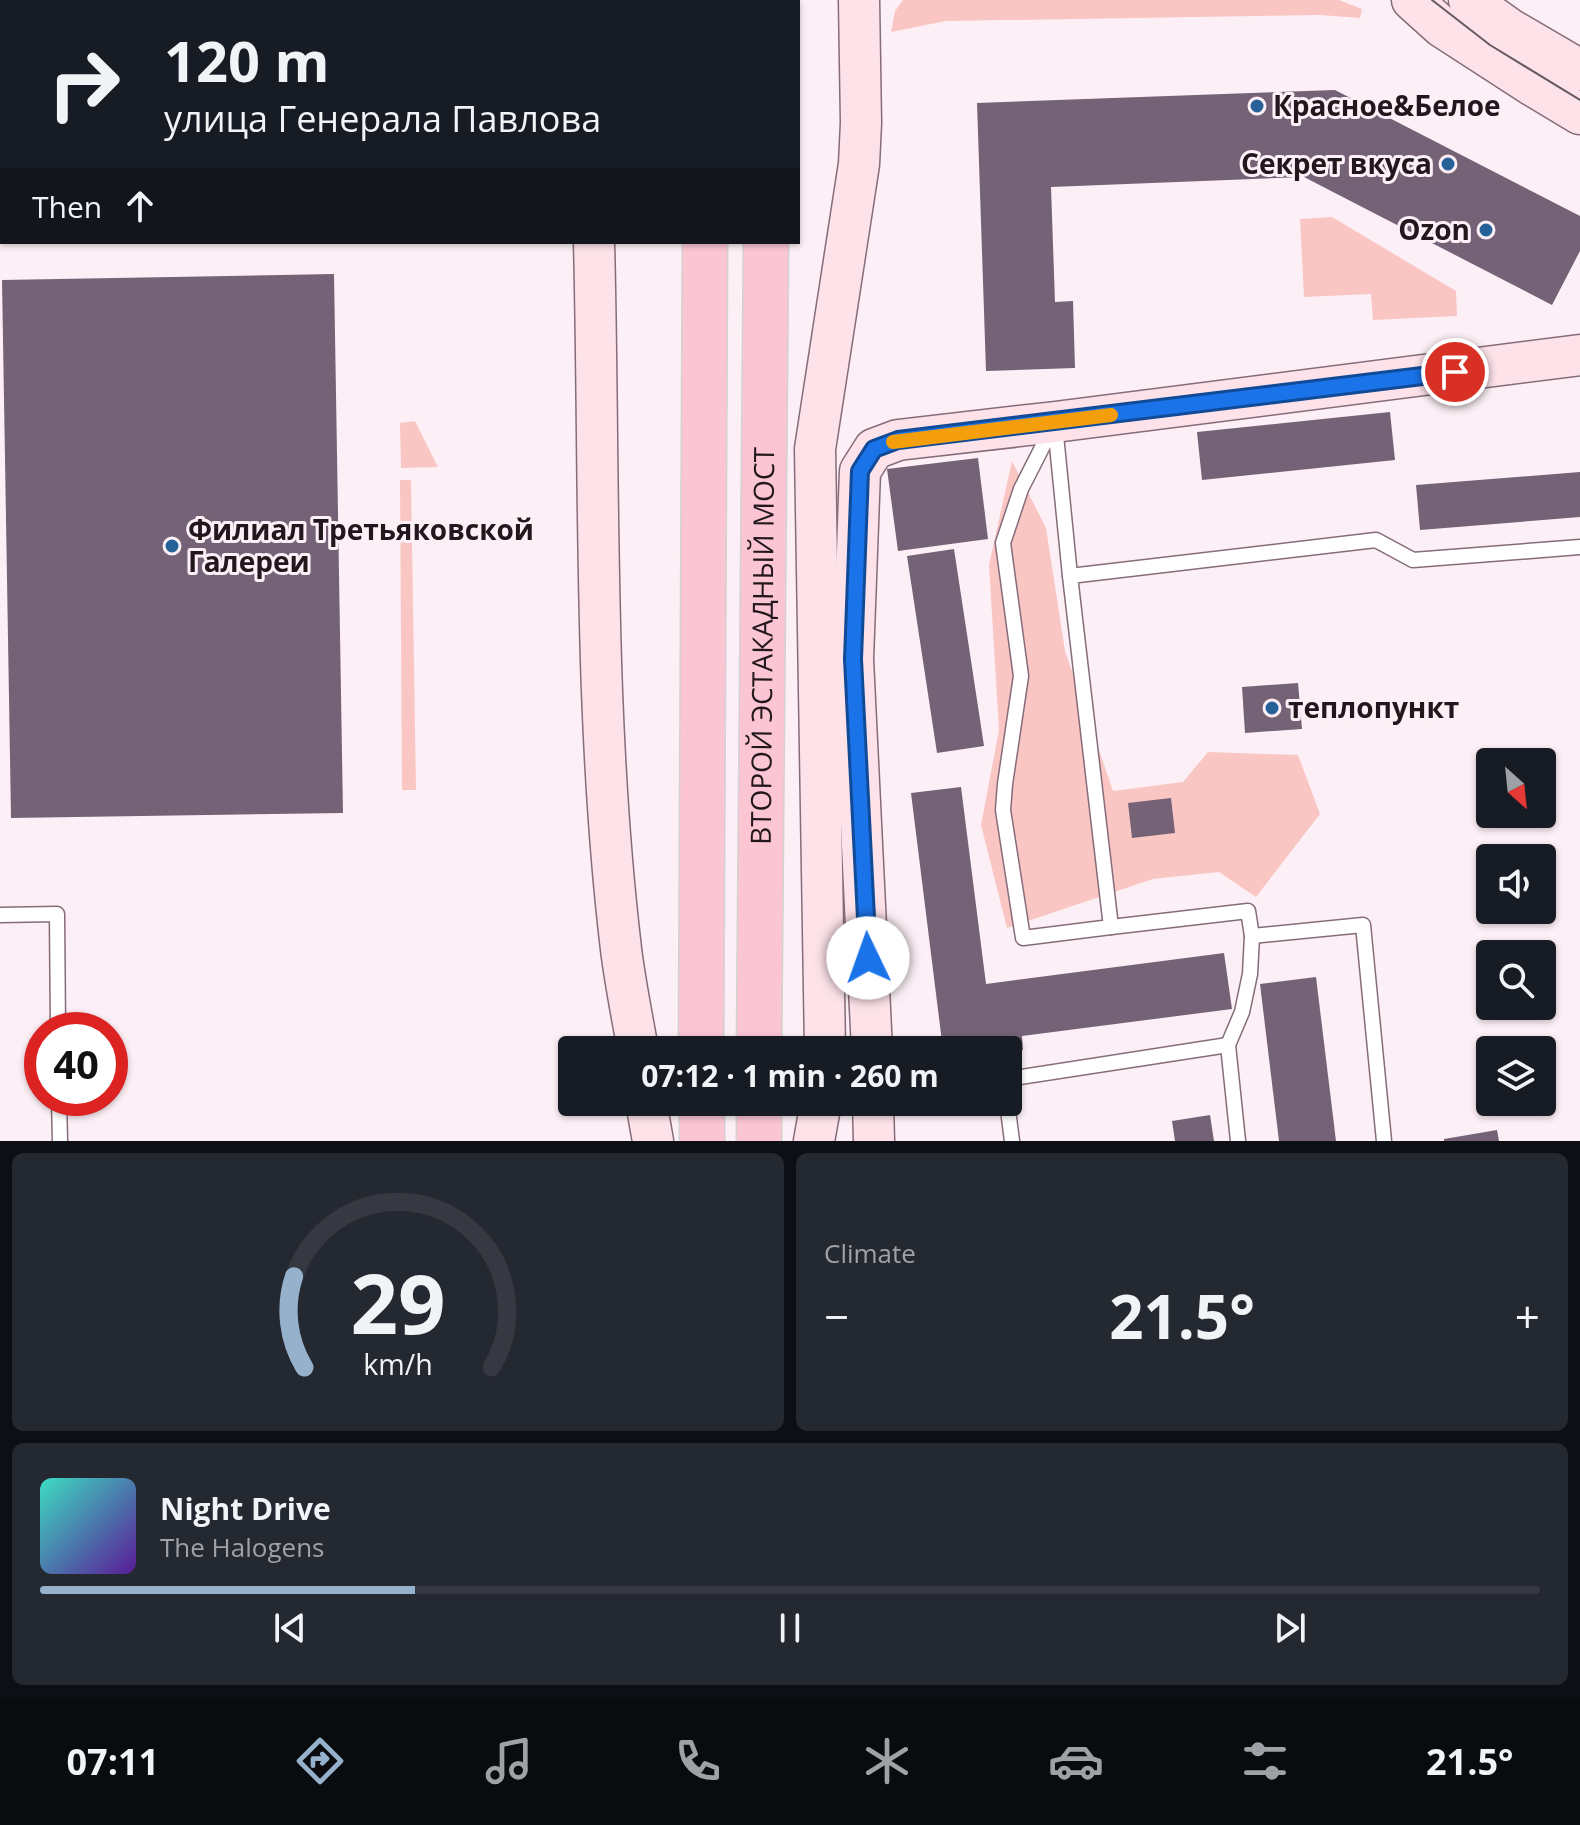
<!DOCTYPE html>
<html lang="en">
<head>
<meta charset="utf-8">
<style>
  :root { --surface:#171b24; --page:#242831; --text:#f1f3f6; --muted:#9ea1a6; --line:#363941; --accent:#96b1cc }
  body { margin:0; font-family:"Open Sans",sans-serif; background:var(--page); color:var(--text); height:100vh; display:flex; flex-direction:column; font-size:30px; white-space:nowrap }
  * { box-sizing:border-box; margin:0 }
  p { font-size:26px; color:var(--muted) }
  .icon { flex:none; width:44px; height:44px; fill:none; stroke:currentColor; stroke-width:2; stroke-linecap:round; stroke-linejoin:round }
  .map { position:relative; height:1141px; overflow:hidden }
  .drawer { display:flex; flex-direction:column; gap:12px; padding:12px; background:#0d0f14; flex:1 }
  .drawer>* { flex:none }
  .top-card { position:absolute; left:0px; top:0px; width:800px; height:244px; box-shadow:0 2px 6px #0004; background:#171b24; color:var(--text); overflow:hidden }
  .needle { width:52px; rotate:153deg }
  .controls { position:absolute; left:1476px; top:748px; display:grid; gap:16px }
  .controls a { display:grid; place-items:center; width:80px; height:80px; border-radius:8px; background:var(--surface); box-shadow:0 2px 6px #0004; font-size:40px }
  .speed { position:absolute; left:24px; top:1012px; display:flex; gap:16px; font-size:40px; font-weight:700; text-align:center }
  .speed>* { display:grid; place-content:center; width:104px; height:104px; border-radius:50%; background:var(--surface); box-shadow:0 2px 6px #0004; line-height:1 }
  .speed .limit { border:12px solid #d22; background:#fff; color:#111 }
  .pin { position:absolute; display:grid; place-items:center; width:68px; height:68px; color:#fff; margin:-34px; border:4px solid #fff; border-radius:50%; box-shadow:0 2px 8px #0007 }
  .me { position:absolute; width:88px; margin:-44px; rotate:357deg; stroke-linejoin:round; filter:drop-shadow(0 0 6px #0008) }
  .turn { display:flex; align-items:center; gap:28px; height:168px; padding:0 32px; font-size:36px }
  .turn .icon { width:104px; height:104px; stroke-width:2.5 }
  .turn b { display:block; font-size:56px; line-height:68px }
  .then { display:flex; align-items:center; height:76px; padding:0 32px; background:#0003; gap:16px; font-size:30px }
  .big { font-size:60px; font-weight:700; line-height:1.1 }
  .drawer .widget { flex:1; display:flex; flex-direction:column; justify-content:center; gap:12px; min-width:0; padding:0 28px; border-radius:12px; background:var(--page) }
  .drawer .dial { align-items:center; gap:0 }
  .dial svg { height:208px; overflow:visible; fill:none; stroke:var(--line); stroke-width:7; stroke-linecap:round; text-anchor:middle }
  .dial text { fill:var(--text); stroke:none }
  .song { display:flex; align-items:center; gap:24px }
  .cover { width:96px; height:96px; border-radius:12px; background:linear-gradient(135deg,hsl(170 70% 55%),hsl(270 70% 35%)) }
  .played { height:8px; border-radius:4px; background:linear-gradient(90deg,var(--accent) 25%,var(--line) 25%) }
  .keys { display:flex; justify-content:space-around; direction:ltr }
  .heat { display:flex; justify-content:space-between; align-items:center; font-size:44px; direction:ltr }
  .drawer .tiles { flex:1; display:grid; gap:12px; grid-template-columns:1fr 1fr }
  .widget:last-child { grid-column:span 2 }
  .trip { position:absolute; left:558px; top:1036px; width:464px; height:80px; border-radius:8px; background:var(--surface); box-shadow:0 2px 6px #0004; font-weight:700; line-height:80px; text-align:center }
  .dock { display:flex; height:128px; justify-content:space-around; align-items:center; background:#090b0e; color:var(--muted) }
  .dock .icon { width:56px; height:56px }
  .dock .on { color:var(--accent) }
  .dock b { font-size:36px; color:var(--text) }
  .map>svg:first-child { display:block }
  .green { fill:#f9c6c3 }
  .building { fill:#756276 }
  .lines { fill:none; stroke-linecap:round; stroke-linejoin:round }
  .lane-casing { stroke:#866c7a; stroke-width:17 }
  .secondary-casing { stroke:#866c7a; stroke-width:43 }
  .primary-casing { stroke:#d3d1d2; stroke-width:47 }
  .lane { stroke:#fff; stroke-width:14 }
  .secondary { stroke:#fde2e9; stroke-width:40 }
  .primary { stroke:#fbc5d4; stroke-width:44 }
  .tram { stroke:#665a60; stroke-width:2 }
  .route-casing { stroke:#114b97; stroke-width:20 }
  .route { stroke:#1a73e8; stroke-width:14 }
  .slow { stroke:#f59e0b; stroke-width:14 }
  .poi-dot { fill:#266198; stroke:#fcf0f6; stroke-width:3 }
  .labels { text-anchor:middle; stroke-width:6; stroke-linejoin:round; paint-order:stroke }
  .poi-label { font-size:28px; font-weight:bold; fill:#22171d; stroke:#fcf0f6; text-anchor:start }
  .street-label { font-size:28px; fill:#22171d; stroke:#fcf0f6 }
</style>
</head>
<body>
<div class="map">
<svg width="1580" height="1141" viewBox="0 0 1580 1141">
  <rect width="100%" height="100%" fill="#fcf0f6"/>
  <g class="green">
    <path d="M903,0h436l23,9 -2,9 -40,-3 -374,6 -55,11 4,-21z"/>
    <path d="M1332,217l124,74 1,25 -84,4 -2,-26 -67,3 -4,-78z"/>
    <path d="M415,421l23,46 -37,1 -1,-45z"/>
    <path d="M1012,461l34,67 19,123 48,140 70,-9 25,-30 90,3 22,59 -64,83 -37,-25 -66,7 -146,49 -26,-103 18,-95 -10,-165z"/>
    <path d="M400,480h11l5,310h-14z"/>
  </g>
  <g class="building">
    <path d="M1335,90l245,126v35l-28,54 -248,-128 -253,10 4,115 18,-1 2,67 -89,3 -9,-268z"/>
    <path d="M334,274l9,539 -332,5 -9,-538z"/>
    <path d="M1390,412l5,48 -193,20 -5,-48z"/>
    <path d="M978,458l10,81 -90,12 -11,-82z"/>
    <path d="M1580,472v45l-160,13 -4,-45z"/>
    <path d="M954,549l30,197 -47,7 -30,-197z"/>
    <path d="M1298,683l4,46 -57,4 -3,-46z"/>
    <path d="M961,787l25,197 238,-31 8,56 -210,27 1,14 -15,2v-2h-65l-32,-257z"/>
    <path d="M1171,798l4,35 -43,5 -4,-35z"/>
    <path d="M1316,977l20,164h-57l-19,-157z"/>
    <path d="M1210,1115l4,26h-39l-3,-20z"/>
    <path d="M1497,1130l2,11h-55v-2z"/>
  </g>
  <g class="lines">
    <g class="lane-casing">
      <g id="lane">
        <path d="M0,175l2,-2"/>
        <path d="M1055,425l15,151"/>
        <path d="M1053,426l-32,63 -18,54 18,133 -16,108 -2,26 20,128 88,-11"/>
        <path d="M0,915l57,-1 1,116"/>
        <path d="M1252,936l111,-11 21,216"/>
        <path d="M1008,1079l220,-34"/>
        <path d="M59,1098l1,43"/>
        <path d="M1007,1102l5,39"/>
        <path d="M1238,1141l-10,-96 14,-33 8,-38 2,-38 -4,-25 -137,16 -41,-351 306,-36 37,20 167,-13"/>
      </g>
    </g>
    <g class="secondary-casing">
      <g id="secondary">
        <path d="M0,0l75,2 19,-2"/>
        <path d="M553,0l3,2"/>
        <path d="M1412,0l30,27 88,57 50,30"/>
        <path d="M1469,0l41,29 70,41"/>
        <path d="M599,2l1,-2"/>
        <path d="M594,242c6,235 -1,472 27,707 4,33 11,67 17,101"/>
        <path d="M825,1050l-10,-601 44,-285 2,-41 -2,-123"/>
        <path d="M872,1050l-19,-391 7,-188 14,-22 24,-9 157,-18 525,-67"/>
        <path d="M646,1102l7,39"/>
        <path d="M873,1102l1,39"/>
        <path d="M814,1141l7,-39"/>
      </g>
    </g>
    <g class="primary-casing">
      <g id="primary">
        <path d="M765,0l1,2"/>
        <path d="M707,2v-2"/>
        <path d="M701,1050l4,-808"/>
        <path id="s1" d="M759,1050l7,-808"/>
        <path d="M702,1102v39"/>
        <path d="M759,1102v39"/>
      </g>
    </g>
    <use href="#lane" class="lane"/>
    <use href="#secondary" class="secondary"/>
    <use href="#primary" class="primary"/>
    <path class="tram" d="M1432,0l58,45 90,55"/>
  </g>
  <g class="lines">
    <g class="route-casing">
      <path id="route" d="M868,958l-15,-299 7,-188 14,-22 24,-9 557,-68"/>
    </g>
    <use href="#route" class="route"/>
    <path class="slow" d="M893,442l218,-27"/>
  </g>
  <g class="poi-dot">
    <circle cx="1257" cy="106" r="8"/>
    <circle cx="1448" cy="164" r="8"/>
    <circle cx="1486" cy="230" r="8"/>
    <circle cx="172" cy="546" r="8"/>
    <circle cx="1272" cy="708" r="8"/>
  </g>
  <g class="labels">
    <g class="poi-label">
      <text x="1273" y="116">Красное&amp;Белое</text>
      <text x="1432" y="174" text-anchor="end">Секрет вкуса</text>
      <text x="1470" y="240" text-anchor="end">Ozon</text>
      <text x="188" y="540">Филиал Третьяковской<tspan x="188" dy="32">Галереи</tspan></text>
      <text x="1288" y="718">теплопункт</text>
    </g>
    <g class="street-label">
      <text dy="10" stroke="none"><textPath href="#s1" startOffset="404">ВТОРОЙ ЭСТАКАДНЫЙ МОСТ</textPath></text>
    </g>
  </g>
</svg>
<div class="controls">
<a><svg class="needle" viewBox="-14 -14 28 28"><path d="M0-13l5 13h-10z" fill="#e53935"/><path d="M0 13l5-13h-10z" fill="#9ea1a6"/></svg></a>
<a><svg class="icon" aria-label="sound" viewBox="0 0 24 24"><path d="M4 9h4l5-4v14l-5-4H4zM17 9q2 3 0 6"/></svg></a>
<a><svg class="icon" aria-label="search" viewBox="0 0 24 24"><circle cx="10" cy="10" r="6"/><path d="M15 15l6 6"/></svg></a>
<a><svg class="icon" aria-label="layers" viewBox="0 0 24 24"><path d="M12 4l9 5-9 5-9-5zM3 14l9 5 9-5"/></svg></a>
</div>
<div class="speed"><div class="limit">40</div></div>
<div class="pin" style="left:1455px;top:372px;background:#d93025"><svg class="icon" aria-label="arrive" viewBox="0 0 24 24"><path d="M6 21V4h12l-3 4 3 4H6"/></svg></div>
<svg class="me" style="left:868px;top:958px" viewBox="-20 -20 40 40"><circle r="19" fill="#fff"/><path d="M0-13L10 11 0 6-10 11z" fill="#1a73e8"/></svg>
<div class="trip">07:12 · 1 min · 260 m</div>
<div class="top-card">
<div class="turn"><svg class="icon" aria-label="right" viewBox="0 0 24 24"><path d="M7 20v-9h11M14 6l5 5-5 5"/></svg><div><b>120 m</b>улица Генерала Павлова</div></div>
<div class="then">Then<svg class="icon" aria-label="ahead" viewBox="0 0 24 24"><path d="M12 20V5M6 11l6-6 6 6"/></svg></div>
</div>
</div>
<section class="drawer">
<div class="tiles">
<div class="widget dial"><svg viewBox="0 0 100 80">
<path d="M14 69A42 42 0 1 1 86 69"/>
<path d="M14 69A42 42 0 0 1 10 34" stroke="#96b1cc"/>
<text x="50" y="56" font-size="32" font-weight="700">29</text>
<text x="50" y="72" font-size="11">km/h</text>
</svg></div>
<div class="widget"><p>Climate</p>
<div class="heat"><a>−</a><b class="big">21.5°</b><a>+</a></div>
</div>
<div class="widget">
<div class="song"><i class="cover"></i><div><b>Night Drive</b><p>The Halogens</p></div></div>
<div class="played"></div>
<div class="keys"><svg class="icon" aria-label="previous" viewBox="0 0 24 24"><path d="M18 5L8 12l10 7zM5 5v14"/></svg><svg class="icon" aria-label="pause" viewBox="0 0 24 24"><path d="M8 5v14M16 5v14"/></svg><svg class="icon" aria-label="next" viewBox="0 0 24 24"><path d="M6 5l10 7-10 7zM19 5v14"/></svg></div>
</div>
</div>
</section>
<nav class="dock">
<b>07:11</b>
<svg class="icon on" aria-label="directions" viewBox="0 0 24 24"><path d="M12 3l9 9-9 9-9-9zM9 14v-3h6M13 9l2 2-2 2"/></svg>
<svg class="icon" aria-label="music" viewBox="0 0 24 24"><path d="M9 18V5l10-2v13"/><circle cx="6" cy="18" r="3"/><circle cx="16" cy="16" r="3"/></svg>
<svg class="icon" aria-label="phone" viewBox="0 0 24 24"><path d="M5 4h4l2 5-3 2q2 4 5 5l2-3 5 2v4C11 20 4 13 5 4z"/></svg>
<svg class="icon" aria-label="climate" viewBox="0 0 24 24"><path d="M12 3v18M4 7l16 10M4 17L20 7"/></svg>
<svg class="icon" aria-label="car" viewBox="0 0 24 24"><path d="M5 17H2v-5l4-1 3-4h7l3 4 3 1v5h-3M9 17h6M6 11h13"/><circle cx="7" cy="17" r="2"/><circle cx="17" cy="17" r="2"/></svg>
<svg class="icon" aria-label="filters" viewBox="0 0 24 24"><path d="M4 7h16M4 17h16"/><circle cx="9" cy="7" r="2"/><circle cx="15" cy="17" r="2"/></svg>
<b>21.5°</b>
</nav>
</body>
</html>
